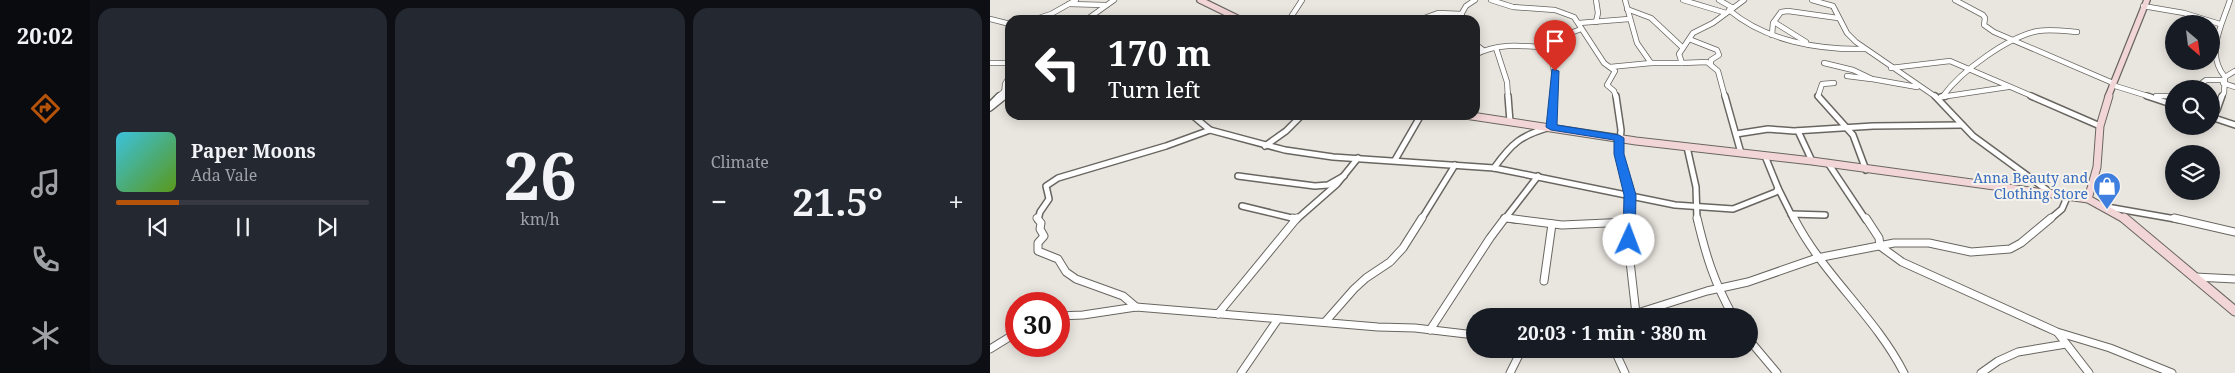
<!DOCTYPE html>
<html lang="en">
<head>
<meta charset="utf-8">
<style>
  :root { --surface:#171b24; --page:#242831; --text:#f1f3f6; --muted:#9ea1a6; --line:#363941; --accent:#b45309 }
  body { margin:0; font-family:"Noto Serif",serif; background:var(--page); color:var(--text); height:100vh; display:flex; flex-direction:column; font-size:19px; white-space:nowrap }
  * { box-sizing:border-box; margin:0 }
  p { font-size:16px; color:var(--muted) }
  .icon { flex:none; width:28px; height:28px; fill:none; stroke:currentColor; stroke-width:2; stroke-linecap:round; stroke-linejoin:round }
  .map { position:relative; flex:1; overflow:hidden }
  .panel { display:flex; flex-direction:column; gap:8px; padding:8px; background:#0d0f14; width:900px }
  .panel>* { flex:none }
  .hud { position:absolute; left:15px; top:15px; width:475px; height:105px; border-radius:15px; box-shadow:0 2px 12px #0003; background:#202124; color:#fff; overflow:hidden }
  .needle { width:32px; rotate:152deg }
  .buttons { position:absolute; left:1175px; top:15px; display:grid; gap:10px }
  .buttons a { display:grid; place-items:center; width:55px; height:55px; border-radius:50%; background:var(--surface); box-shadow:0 2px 12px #0003; font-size:25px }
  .speed { position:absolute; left:15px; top:292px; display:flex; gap:10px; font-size:25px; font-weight:700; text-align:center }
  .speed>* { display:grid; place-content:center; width:65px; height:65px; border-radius:50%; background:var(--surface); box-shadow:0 2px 12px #0003; line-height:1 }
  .speed .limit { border:8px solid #d22; background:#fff; color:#111 }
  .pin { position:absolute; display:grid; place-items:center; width:42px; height:42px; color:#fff; margin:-51px -21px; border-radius:50% 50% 50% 0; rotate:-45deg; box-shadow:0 0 5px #0007 }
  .pin .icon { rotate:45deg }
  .me { position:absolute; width:55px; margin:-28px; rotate:2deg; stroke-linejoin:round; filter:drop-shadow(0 0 4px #0008) }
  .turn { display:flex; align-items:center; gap:18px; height:105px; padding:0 20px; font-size:22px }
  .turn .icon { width:65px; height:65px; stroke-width:2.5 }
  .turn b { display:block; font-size:35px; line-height:42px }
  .big { font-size:38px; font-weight:700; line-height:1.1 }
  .panel .widget { flex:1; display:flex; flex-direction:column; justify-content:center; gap:8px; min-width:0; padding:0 18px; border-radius:15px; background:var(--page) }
  .panel .dial { align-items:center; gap:0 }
  .dial b { font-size:65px; line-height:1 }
  .song { display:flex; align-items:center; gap:15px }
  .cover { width:60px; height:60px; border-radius:8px; background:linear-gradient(135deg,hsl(190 70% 55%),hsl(90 70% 35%)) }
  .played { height:5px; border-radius:2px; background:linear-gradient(90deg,var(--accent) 25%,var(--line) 25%) }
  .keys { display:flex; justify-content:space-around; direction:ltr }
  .heat { display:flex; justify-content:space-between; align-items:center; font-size:28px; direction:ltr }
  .panel .tiles { flex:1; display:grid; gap:8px; grid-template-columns:repeat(3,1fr) }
  .trip { position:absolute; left:476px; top:308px; width:292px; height:50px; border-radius:25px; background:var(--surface); box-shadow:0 2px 12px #0003; font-weight:700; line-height:50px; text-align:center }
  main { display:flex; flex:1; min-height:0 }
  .menu { display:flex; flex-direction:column; width:90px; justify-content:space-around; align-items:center; background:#090b0e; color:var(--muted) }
  .menu .icon { width:35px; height:35px }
  .menu .selected { color:var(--accent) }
  .menu b { font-size:22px; color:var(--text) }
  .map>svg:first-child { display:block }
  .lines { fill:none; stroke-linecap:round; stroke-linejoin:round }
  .street-far2-casing { stroke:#696661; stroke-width:6 }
  .street-far1-casing { stroke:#696661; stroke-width:8 }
  .street-casing { stroke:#696661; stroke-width:9 }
  .secondary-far2-casing { stroke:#696661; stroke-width:8 }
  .secondary-far1-casing { stroke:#696661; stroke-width:9 }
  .secondary-casing { stroke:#696661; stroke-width:11 }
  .street-far2 { stroke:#fff; stroke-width:4.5 }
  .street-far1 { stroke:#fff; stroke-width:5 }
  .street { stroke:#fff; stroke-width:7 }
  .secondary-far2 { stroke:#f2d5d6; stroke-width:5.5 }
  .secondary-far1 { stroke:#f2d5d6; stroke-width:7 }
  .secondary { stroke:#f2d5d6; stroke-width:9 }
  .route { fill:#1a73e8; stroke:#114b97 }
  .labels { text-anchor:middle; stroke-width:4; stroke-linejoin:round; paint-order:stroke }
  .shop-label { font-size:14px; fill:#366cbe; stroke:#f6f2ec; text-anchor:end }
</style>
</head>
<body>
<main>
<nav class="menu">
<b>20:02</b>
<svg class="icon selected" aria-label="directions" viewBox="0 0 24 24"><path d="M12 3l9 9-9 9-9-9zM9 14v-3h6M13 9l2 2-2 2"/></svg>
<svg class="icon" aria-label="music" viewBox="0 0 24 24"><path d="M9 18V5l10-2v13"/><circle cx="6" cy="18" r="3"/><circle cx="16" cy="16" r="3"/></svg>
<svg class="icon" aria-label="phone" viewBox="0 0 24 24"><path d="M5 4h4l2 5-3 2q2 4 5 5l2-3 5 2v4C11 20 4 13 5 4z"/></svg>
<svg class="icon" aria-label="climate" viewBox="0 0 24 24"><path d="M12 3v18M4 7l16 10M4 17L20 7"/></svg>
</nav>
<section class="panel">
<div class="tiles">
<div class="widget">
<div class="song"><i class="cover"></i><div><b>Paper Moons</b><p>Ada Vale</p></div></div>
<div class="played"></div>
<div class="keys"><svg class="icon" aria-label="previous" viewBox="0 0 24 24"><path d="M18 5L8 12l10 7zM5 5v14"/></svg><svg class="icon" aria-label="pause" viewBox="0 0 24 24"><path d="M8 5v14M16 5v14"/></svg><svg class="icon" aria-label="next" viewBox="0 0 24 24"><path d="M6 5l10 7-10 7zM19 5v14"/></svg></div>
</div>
<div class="widget dial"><b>26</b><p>km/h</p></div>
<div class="widget"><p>Climate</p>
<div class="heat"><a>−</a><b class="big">21.5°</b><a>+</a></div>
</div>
</div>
</section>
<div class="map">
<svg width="1245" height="373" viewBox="0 0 1245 373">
  <rect width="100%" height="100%" fill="#e9e5df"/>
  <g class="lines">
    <g class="street-far2-casing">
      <g id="street-far2">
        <path d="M501,0l22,7 42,3 19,7 30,46 11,8 -8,14 7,6 2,6"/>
        <path d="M606,0l2,13 -2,9"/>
        <path d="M635,0l12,43 14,20"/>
        <path d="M693,0l43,13"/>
        <path d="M729,0l14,8"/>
        <path d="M822,0l21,6 14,27 9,9 80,55"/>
        <path d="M965,0l28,15 2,3 -1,7 10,7 119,51"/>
        <path d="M79,4l36,1"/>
        <path d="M1153,6l41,7 36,11"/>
        <path d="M637,9l24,9 32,30"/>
        <path d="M739,10c37,31 89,40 136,39"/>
        <path d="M0,19l20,5"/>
        <path d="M43,20l18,-6 25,-14"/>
        <path d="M96,20l28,-20"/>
        <path d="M299,20l13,-20"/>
        <path d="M429,20l19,-7 24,1"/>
        <path d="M468,20l8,-14 9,-6"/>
        <path d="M784,22l32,20"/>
        <path d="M589,23l50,-4"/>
        <path d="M782,35l1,-12 8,-11 7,-1 50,7"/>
        <path d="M699,39l28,11 2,5 -8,5v3"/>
        <path d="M485,44l8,6"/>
        <path d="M506,48l11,34 1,15"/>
        <path d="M485,55c23,-13 50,-9 76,-7"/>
        <path d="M0,63h20"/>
        <path d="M834,63l29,7 19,9 45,8"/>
        <path d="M620,67l41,-4h31"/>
        <path d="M901,68l59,-7 84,36"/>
        <path d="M857,76l24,3"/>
        <path d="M1235,77c-20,-24 -3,-52 5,-77"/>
        <path d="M1233,83l12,4"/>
        <path d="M1122,85l39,12"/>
        <path d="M1204,89l12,-9h17"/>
        <path d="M953,96c18,-25 65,-59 95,-65 13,-2 26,0 39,1"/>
        <path d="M1166,96h18"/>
        <path d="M8,97l12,-11"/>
        <path d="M14,97l1,-13 5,-8"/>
        <path d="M564,97l1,-15 -4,-38 9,-7 21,-8"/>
        <path d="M735,97l-7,-26 -11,-9 -25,1 -3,-9 14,-21 20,-10 31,-23"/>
        <path d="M829,97l-1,-1 4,-12 12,-1"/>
        <path d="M951,97l67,-10"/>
        <path d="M1231,97l3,-4 1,-16 10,-6"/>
      </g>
    </g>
    <g class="street-far1-casing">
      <g id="street-far1">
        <path d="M518,96l2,26"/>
        <path d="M626,96l5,34 -2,23 11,42v25"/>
        <path d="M735,96l16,57"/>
        <path d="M828,96l35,39 13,35"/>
        <path d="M945,96l38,40 78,57"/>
        <path d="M1041,96l69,30"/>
        <path d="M1157,96l27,9"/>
        <path d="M951,97l5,-1"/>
        <path d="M0,105l9,-9"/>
        <path d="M0,108l15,-12"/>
        <path d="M1221,114l6,-4 5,-14"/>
        <path d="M202,115l18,15 75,20 48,7 161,11 181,37 58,4 43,-17 2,-4 -13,-32"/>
        <path d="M1221,117l24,8"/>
        <path d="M808,131l14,30"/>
        <path d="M746,134l32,-5 26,2 79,-5 89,-1"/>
        <path d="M275,146l21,-15 16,-16"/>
        <path d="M697,147l9,40 1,33"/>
        <path d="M405,160l26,-45"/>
        <path d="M838,163l38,57"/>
        <path d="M504,168c18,-25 27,-33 57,-41l3,-31"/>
        <path d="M248,176l77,10 13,-1 16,-9"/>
        <path d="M788,188l16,32"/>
        <path d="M252,206l54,13"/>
        <path d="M1117,207l74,13"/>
        <path d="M801,214l34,1"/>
        <path d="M514,218l13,2"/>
        <path d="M48,220l2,-8 9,-13 -3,-13 12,-8 108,-32 44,-16"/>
        <path d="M306,220l41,-36 21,-26"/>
        <path d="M431,220l34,-55"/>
        <path d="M514,220l34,-44"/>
        <path d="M1059,220l13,-11 6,-14"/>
      </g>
    </g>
    <g class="street-casing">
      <g id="street">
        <path d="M47,218l4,5 -1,6 4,7 -6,7v8l20,8 8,13 10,7 47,17 13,11"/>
        <path d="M303,218l3,1"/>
        <path d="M517,218l55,7 67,-3"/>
        <path d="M640,218v43l6,53"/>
        <path d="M707,218c9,38 17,64 36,98"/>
        <path d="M804,218c29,57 81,98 110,155"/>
        <path d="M876,218l13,20 1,8 22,16 155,70 53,16 62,25"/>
        <path d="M1184,218l61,14"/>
        <path d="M1205,277l40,2"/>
        <path d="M554,281l8,-57"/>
        <path d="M228,314l79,-96"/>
        <path d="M69,316l24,-1 53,-8 242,20 37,1 60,7"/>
        <path d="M638,316l79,-25 41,-9 69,-24 77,-15h35l42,9 39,-3 11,-6 30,-25"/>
        <path d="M335,322l29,-33 12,-11 24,-16 13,-14 19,-30"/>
        <path d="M440,330l60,-92 15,-20"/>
        <path d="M1068,333l31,40"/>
        <path d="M760,341l27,32"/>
        <path d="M0,349l26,-16"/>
        <path d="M624,349l11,24"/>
        <path d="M251,373l37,-54"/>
        <path d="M520,373l12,-24"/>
        <path d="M991,373l17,-12 20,-9 48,-8"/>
      </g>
    </g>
    <g class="secondary-far2-casing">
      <g id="secondary-far2">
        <path d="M210,0l41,20"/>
        <path d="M1118,97l39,-97"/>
      </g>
    </g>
    <g class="secondary-far1-casing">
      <g id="secondary-far1">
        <path d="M475,115l171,26 176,20 276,38 38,21"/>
        <path d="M1098,199l9,-32 3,-41 9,-30"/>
      </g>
    </g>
    <g class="secondary-casing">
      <path id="secondary" d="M1134,218l111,93"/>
    </g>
    <use href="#street-far2" class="street-far2"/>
    <use href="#street-far1" class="street-far1"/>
    <use href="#street" class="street"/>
    <use href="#secondary-far2" class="secondary-far2"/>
    <use href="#secondary-far1" class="secondary-far1"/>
    <use href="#secondary" class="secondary"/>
  </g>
  <path class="route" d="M562,69l7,2 -2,54 62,10 5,3v16l12,41 -1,45 -1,3h-9l-2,-3 1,-45 -10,-41v-14l-63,-10 -5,-3z"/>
  <defs>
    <g id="shop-pin" transform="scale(1.4375)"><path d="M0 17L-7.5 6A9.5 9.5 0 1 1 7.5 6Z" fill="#3f7fe0" stroke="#f6f2ec"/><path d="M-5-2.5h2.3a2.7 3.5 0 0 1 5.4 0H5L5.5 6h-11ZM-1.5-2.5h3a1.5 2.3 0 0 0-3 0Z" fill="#fff"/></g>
  </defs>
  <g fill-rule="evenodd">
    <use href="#shop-pin" x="1117" y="186"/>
  </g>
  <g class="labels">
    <g class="shop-label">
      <text x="1098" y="183">Anna Beauty and<tspan x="1098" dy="16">Clothing Store</tspan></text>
    </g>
  </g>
</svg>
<div class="buttons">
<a><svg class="needle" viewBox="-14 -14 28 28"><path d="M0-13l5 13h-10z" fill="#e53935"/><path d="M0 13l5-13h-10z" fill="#9ea1a6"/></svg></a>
<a><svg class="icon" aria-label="search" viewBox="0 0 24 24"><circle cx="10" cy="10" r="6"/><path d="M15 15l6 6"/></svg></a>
<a><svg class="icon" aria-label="layers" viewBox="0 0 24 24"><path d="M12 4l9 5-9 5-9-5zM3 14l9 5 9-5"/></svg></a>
</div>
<div class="speed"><div class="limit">30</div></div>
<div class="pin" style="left:565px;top:71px;background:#d93025"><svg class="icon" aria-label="arrive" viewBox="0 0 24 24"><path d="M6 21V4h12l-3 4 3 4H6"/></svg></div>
<svg class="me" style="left:639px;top:240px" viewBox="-20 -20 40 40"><circle r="19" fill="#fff"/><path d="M0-13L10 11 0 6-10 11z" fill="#1a73e8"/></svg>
<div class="trip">20:03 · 1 min · 380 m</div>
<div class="hud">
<div class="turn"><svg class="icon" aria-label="left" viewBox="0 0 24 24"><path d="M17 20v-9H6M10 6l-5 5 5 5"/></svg><div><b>170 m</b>Turn left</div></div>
</div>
</div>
</main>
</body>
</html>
